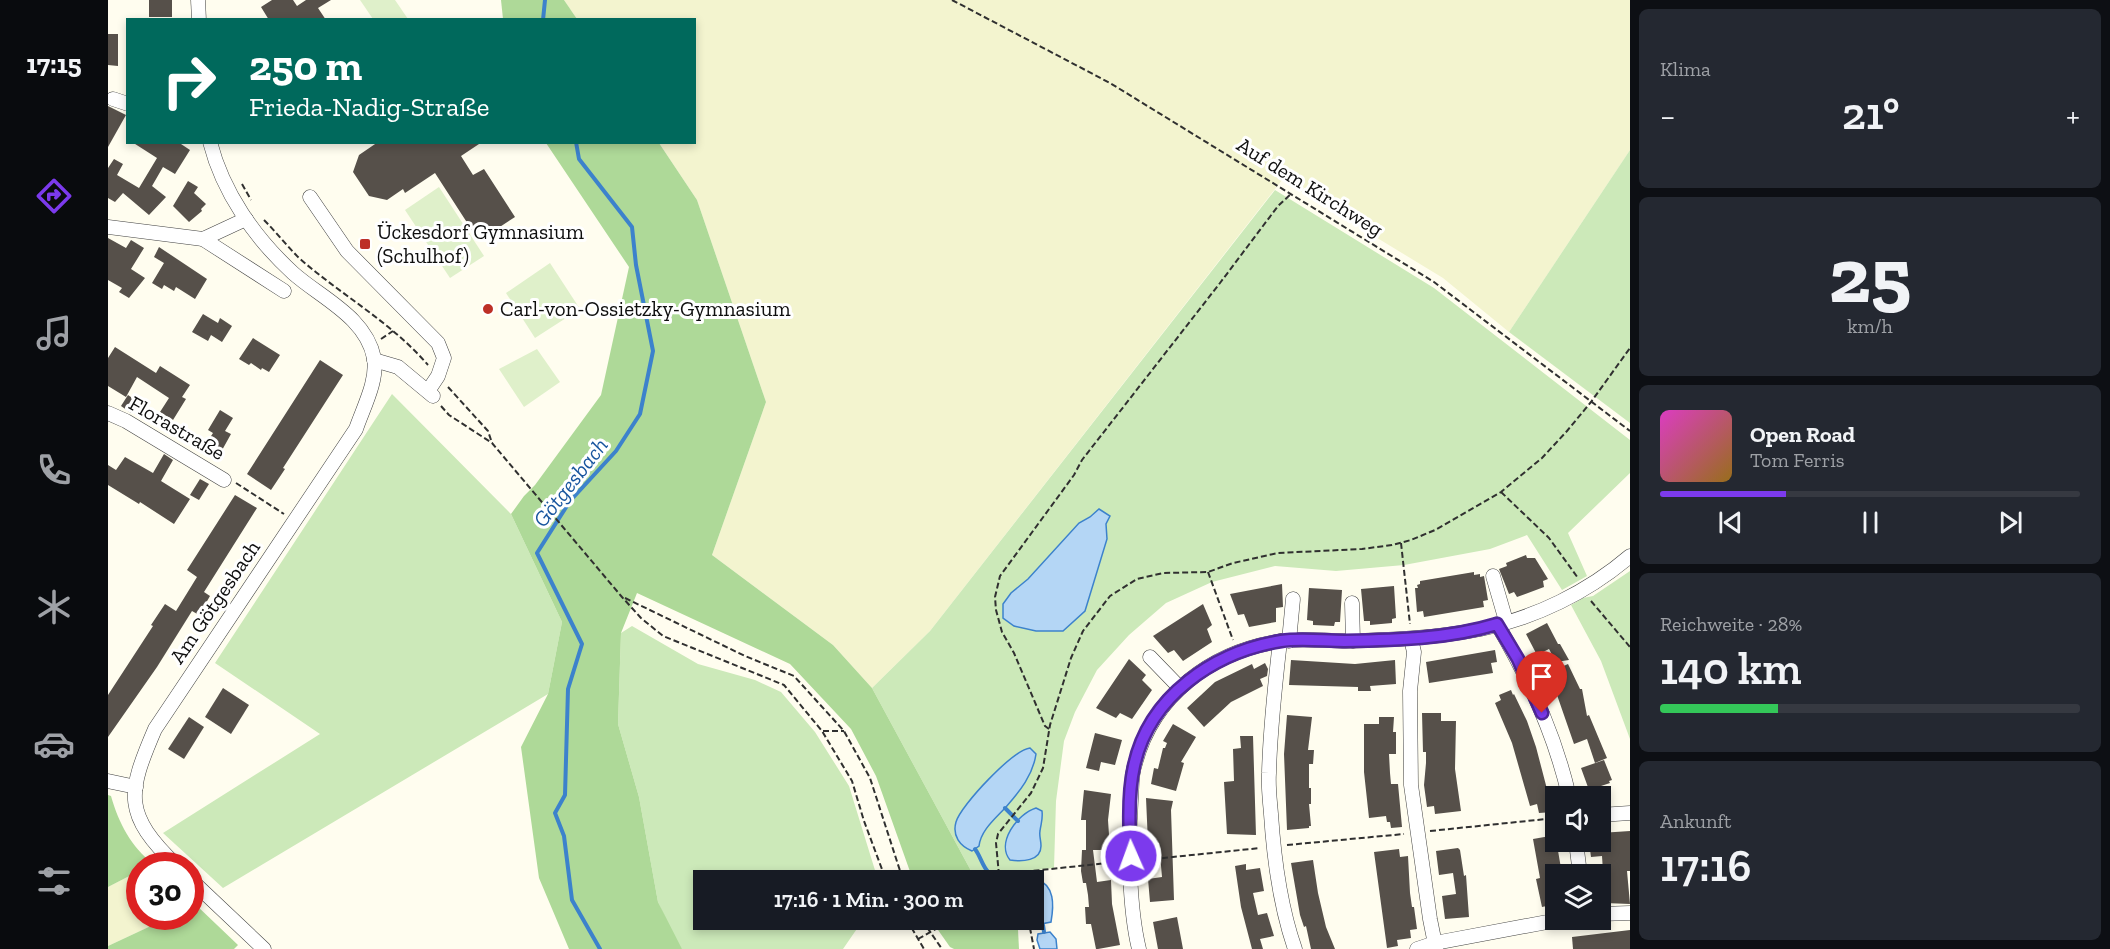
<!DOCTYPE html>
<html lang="de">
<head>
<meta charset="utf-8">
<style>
  :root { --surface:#171b24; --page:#242831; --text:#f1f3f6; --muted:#9ea1a6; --line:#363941; --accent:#7c3aed }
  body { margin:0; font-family:"Zilla Slab",serif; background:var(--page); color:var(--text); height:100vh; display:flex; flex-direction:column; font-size:22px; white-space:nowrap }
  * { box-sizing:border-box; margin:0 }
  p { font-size:20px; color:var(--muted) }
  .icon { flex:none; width:33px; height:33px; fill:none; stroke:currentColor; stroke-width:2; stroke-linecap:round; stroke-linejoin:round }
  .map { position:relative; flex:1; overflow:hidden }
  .sheet { display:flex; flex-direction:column; gap:9px; padding:9px; background:#0d0f14; width:480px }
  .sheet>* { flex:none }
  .top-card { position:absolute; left:18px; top:18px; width:570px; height:126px; border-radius:0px; box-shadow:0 3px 9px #0003; background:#00695c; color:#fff; overflow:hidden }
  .tools { position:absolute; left:1437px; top:786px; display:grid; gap:12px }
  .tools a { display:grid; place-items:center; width:66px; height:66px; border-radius:0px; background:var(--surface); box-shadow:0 3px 9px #0003; font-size:30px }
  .speed { position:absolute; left:18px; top:852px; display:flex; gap:12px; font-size:30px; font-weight:700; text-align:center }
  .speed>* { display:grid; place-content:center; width:78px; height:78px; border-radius:50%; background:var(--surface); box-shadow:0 3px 9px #0003; line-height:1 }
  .speed .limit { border:9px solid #d22; background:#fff; color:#111 }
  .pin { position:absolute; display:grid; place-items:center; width:51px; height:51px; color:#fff; margin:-62px -26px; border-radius:50% 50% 50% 0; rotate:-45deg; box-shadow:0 0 6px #0007 }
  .pin .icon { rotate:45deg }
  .me { position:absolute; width:66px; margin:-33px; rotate:358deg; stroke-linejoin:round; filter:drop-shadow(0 0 4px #0008) }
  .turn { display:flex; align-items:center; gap:21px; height:126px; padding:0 24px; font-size:27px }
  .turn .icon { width:78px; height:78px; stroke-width:2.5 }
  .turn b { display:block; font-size:42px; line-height:51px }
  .big { font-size:45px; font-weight:600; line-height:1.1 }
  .sheet .widget { flex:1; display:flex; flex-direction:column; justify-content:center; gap:9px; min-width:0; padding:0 21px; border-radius:9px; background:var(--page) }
  .sheet .dial { align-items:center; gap:0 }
  .dial b { font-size:78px; line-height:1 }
  .song { display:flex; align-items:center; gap:18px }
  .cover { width:72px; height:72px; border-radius:9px; background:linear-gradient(135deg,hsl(310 70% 55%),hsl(40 70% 35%)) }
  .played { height:6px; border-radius:3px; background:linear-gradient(90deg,var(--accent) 30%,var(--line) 30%) }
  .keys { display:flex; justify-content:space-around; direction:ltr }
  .heat { display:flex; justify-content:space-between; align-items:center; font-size:33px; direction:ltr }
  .charge { height:9px; border-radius:4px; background:linear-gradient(90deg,#34c759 28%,var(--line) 0) }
  .trip { position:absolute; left:585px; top:870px; width:351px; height:60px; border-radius:0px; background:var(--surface); box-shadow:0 3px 9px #0003; font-weight:600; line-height:60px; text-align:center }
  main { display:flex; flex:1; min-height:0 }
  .tabs { display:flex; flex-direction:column; width:108px; justify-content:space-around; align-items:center; background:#090b0e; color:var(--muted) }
  .tabs .icon { width:42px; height:42px }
  .tabs .on { color:var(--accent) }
  .tabs b { font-size:27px; color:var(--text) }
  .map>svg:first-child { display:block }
  .farmland { fill:#f3f4cf }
  .green { fill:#cce9b9 }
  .forest { fill:#aed998 }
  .pitch { fill:#dff0ca }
  .water { fill:#b4d6f5; stroke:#3c82cc; stroke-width:1.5 }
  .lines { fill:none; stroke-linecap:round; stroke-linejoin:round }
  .stream { stroke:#3c82cc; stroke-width:4 }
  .building { fill:#56504a }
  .minor-casing { stroke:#414141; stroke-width:15 }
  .path { stroke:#303030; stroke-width:2; stroke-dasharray:6 3; stroke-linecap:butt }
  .minor { stroke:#fff; stroke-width:14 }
  .route-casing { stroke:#51269a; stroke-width:15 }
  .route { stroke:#7c3aed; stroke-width:10 }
  .poi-dot { fill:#bd3027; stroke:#fff; stroke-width:2 }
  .labels { text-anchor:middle; stroke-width:6; stroke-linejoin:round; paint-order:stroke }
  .street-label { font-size:21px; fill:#0e0e0e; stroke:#fff }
  .poi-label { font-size:21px; fill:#0e0e0e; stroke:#fff; text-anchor:start }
  .water-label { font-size:22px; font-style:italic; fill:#18559e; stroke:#fff }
</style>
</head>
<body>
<main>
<nav class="tabs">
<b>17:15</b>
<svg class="icon on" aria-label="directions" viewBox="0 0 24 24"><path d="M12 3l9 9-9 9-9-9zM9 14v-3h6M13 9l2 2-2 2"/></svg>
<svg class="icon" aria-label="music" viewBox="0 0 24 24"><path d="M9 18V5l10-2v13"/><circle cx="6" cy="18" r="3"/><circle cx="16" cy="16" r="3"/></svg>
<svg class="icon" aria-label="phone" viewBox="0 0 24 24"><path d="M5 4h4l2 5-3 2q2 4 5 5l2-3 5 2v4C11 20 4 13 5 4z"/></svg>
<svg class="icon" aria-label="climate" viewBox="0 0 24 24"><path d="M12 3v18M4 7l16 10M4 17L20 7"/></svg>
<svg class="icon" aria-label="car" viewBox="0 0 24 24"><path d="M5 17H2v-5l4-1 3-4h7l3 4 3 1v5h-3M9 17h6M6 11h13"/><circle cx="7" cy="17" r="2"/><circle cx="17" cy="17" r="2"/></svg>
<svg class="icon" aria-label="filters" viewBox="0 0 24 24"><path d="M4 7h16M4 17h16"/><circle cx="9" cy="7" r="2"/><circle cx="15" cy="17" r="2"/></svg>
</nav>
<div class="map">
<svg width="1522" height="949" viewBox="0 0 1522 949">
  <rect width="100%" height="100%" fill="#fffdef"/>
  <g class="farmland">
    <path d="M456,0h1066v150l-121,182 -66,-54 -161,-98 -352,451 -58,57 -39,-43 -121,-90 54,-153 -69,-202 -38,-57 35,-1v-122l-117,-1z"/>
    <path d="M31,871l1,45 30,1 -62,29v-59z"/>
  </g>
  <g class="green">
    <path d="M1522,150v273l-121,-91z"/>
    <path d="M1167,190l159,98 196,152v33l-62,60 19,43 -25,14 -35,-55 -37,14 -86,16 -68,6 -61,-5 -63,16 -46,21 -37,32 -32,35 -22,42 -11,29 -8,60 -2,67 -51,6 -13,6h-14l-104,-192 58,-57z"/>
    <path d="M284,394l119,120 51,108 -14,72 -325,194 -60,-55 157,-99 -105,-71z"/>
    <path d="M1522,571v168l-29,-78 -30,-56 12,-7 10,-2z"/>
    <path d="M524,626l66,38 57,16 26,12 34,40 34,54 29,94h-174v40h159l-20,29h-161l-3,-2 -21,-45 -19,-105 -21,-73 3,-91z"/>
  </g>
  <g class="forest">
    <path d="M393,0h63l13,19h-74z"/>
    <path d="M438,143h113l38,57 69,202 -54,153 121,90 39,43 104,192h-63l-37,-104 -25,-47 -61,-65 -153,-71 -16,40 -3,91 21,73 19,105 24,47h-113l-30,-71 -18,-131 27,-53 14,-72 -51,-108 13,-18 11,-11 66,-90 28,-128z"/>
    <path d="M0,795l3,1c8,28 20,50 42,68l-13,2 -1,5 -31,16z"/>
    <path d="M87,904l43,41 -4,4h-126v-3l62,-29 20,-1 1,-9z"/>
    <path d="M823,920h82l5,10 1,19h-65l-4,-2z"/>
  </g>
  <g class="pitch">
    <path d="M252,0h35l13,19h-35z"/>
    <path d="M331,187l45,69 -34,22 -45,-68z"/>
    <path d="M442,263l30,46 -45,29 -29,-45z"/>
    <path d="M429,349l23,33 -36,25 -25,-38z"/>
  </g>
  <g class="water">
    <path d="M991,509l11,7 -4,8 1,15 -22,72 -22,20h-27l-22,-5 -11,-8v-14l8,-11 17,-14 51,-56 11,-6z"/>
    <path d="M922,748l6,6c-3,21 -16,37 -30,53 -11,12 -25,23 -27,39l-7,5c-12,-5 -20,-15 -16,-29 5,-17 57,-72 74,-74z"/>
    <path d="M928,808l6,3c1,9 -1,12 -2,20 -1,5 1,9 1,15 0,15 -19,16 -31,14 -14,-17 7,-46 26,-52z"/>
    <path d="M928,879c19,6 18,26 15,43l-15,3 -5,-5h3v-40h-7z"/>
    <path d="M942,932l6,7 1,10h-17l-3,-9 1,-6z"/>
  </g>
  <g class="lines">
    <g class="stream">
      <path d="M435,20l2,-20"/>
      <path d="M468,142l3,17 53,68 4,38 17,86 -13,63 -24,37 -46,50 -33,52 45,91 -14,45 -3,106 -10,18 9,23 8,64 28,49"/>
      <path d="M897,808l13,13"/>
      <path d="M867,849c6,8 7,17 14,24"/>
      <path d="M935,925l1,7"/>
    </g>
  </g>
  <g class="building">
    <rect x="41" y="0" width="23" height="17"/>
    <path d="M164,0h21l4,6 9,-6h25l-13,8 8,12h-57l-8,-13z"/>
    <path d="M0,34h10v32l-10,-1z"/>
    <path d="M0,106l18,9 -18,32z"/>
    <path d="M24,142h46l12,8 -15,24 -12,-7 -11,19 14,11 -17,18 -26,-22 -8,9 -7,-4v-30l6,-9 9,5 -6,11 22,13 18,-30z"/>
    <path d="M270,142h104l-21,14 12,19 11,-6 31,48 -29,19 -2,-3 -7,5 -42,-65 -30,20 -2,-4 -16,11 -18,-4 -16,-24 6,-17z"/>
    <path d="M80,181l10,6 -4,6 12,11 -5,5 1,2 -13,11 -16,-16z"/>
    <path d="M0,238l18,10 5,-8 13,8 -13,21 14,9 -16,20 -10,-6 3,-4 -14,-8z"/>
    <path d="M51,247l48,32 -12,20 -19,-12 -2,4 -10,-6 -2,4 -10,-6 12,-20 -10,-6z"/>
    <path d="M95,314l15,9 2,-5 12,8 -10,16 -11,-7 -3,6 -16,-9z"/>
    <path d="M145,338l27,17 -11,17 -7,-4 -1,2 -10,-7 -2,2 -10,-6z"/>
    <path d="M7,347l41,26 4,-7 30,19 -8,12 4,2 -13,21 -13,-8 9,-14 -32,-21 -11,20 -18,-11v-28z"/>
    <path d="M212,360l23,15 -60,93 2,1 -14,21 -24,-16z"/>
    <path d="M20,395l10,7 -7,11 -10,-7z"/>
    <path d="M112,410l13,8 -8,13 6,3 -10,18 -15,-8 7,-11 -5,-3z"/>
    <path d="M56,454l9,6 -12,21 29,18 -16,25 -34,-22 -1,2 -31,-19v-20l8,5 9,-13 28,16z"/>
    <path d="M92,479l9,5 -10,16 -9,-5z"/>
    <path d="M127,495l22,13 -53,84 6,4 -11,19 -7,-4 -35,56 -49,70v-42l45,-69 -2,-1 14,-21 11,7 21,-34 -10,-7z"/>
    <path d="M1418,555l1,3h8l13,21 -5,2 1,6 -27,10 -3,-5 -5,2 -10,-25 8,-3 -1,-3z"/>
    <path d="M1366,572v3l6,-1v3l4,-1 4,24 -5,1 1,6 -60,10 -1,-6 -6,1 -2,-24h3l-1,-3 3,-1v-3z"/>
    <path d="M1174,584l1,23 -7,1v14l-27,5 -5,-13 -6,1 -8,-21z"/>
    <path d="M1286,586l2,32 -4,1v4l-22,2v-4h-6l-3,-32z"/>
    <path d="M1201,588l33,2 -2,32h-5l-1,4 -21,-1v-4l-6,-1z"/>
    <path d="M1095,604l9,21 -5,4 5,13 -29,19 -9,-11 -6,3 -15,-17z"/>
    <path d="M1439,623l11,21h2l9,16 -13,2 -7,-13 -12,6 -11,-21z"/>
    <path d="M1387,650l2,12 -6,1 2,10 -64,10 -3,-21z"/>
    <path d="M1021,659l17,16 -4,5 10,10 -20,29 -12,-6 -4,5 -20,-10z"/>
    <path d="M1183,660l64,4 40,-4 1,24 -26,2 1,5h-13v-4l-69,-2z"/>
    <path d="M1157,663l3,6 -1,7 -7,3 3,7 -32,16 -27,25 -17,-19 28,-26 37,-18 2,5z"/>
    <path d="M1460,664l12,25h2l5,27 2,-1 18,43 -12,5 -8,-24 -13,5 -17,-49 -11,-21z"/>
    <path d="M115,688l26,17 -18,29 -26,-17z"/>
    <path d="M1403,690l2,5 1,-1 13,27 9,26 17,65 -14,1 -2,-9 -7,2 -18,-63 -17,-40 6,-3 -2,-5z"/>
    <path d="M1314,713h19v8h15l-1,48 6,42 -26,3 -1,-8 -7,1 -3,-22 2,-22v-11h-3z"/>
    <path d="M1179,715l25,2 -4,33h6l-1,14h-4v24h2v16h-2l2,22h-2v2l-22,2 -3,-76z"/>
    <path d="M81,717l15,10 -20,32 -16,-10z"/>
    <path d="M1271,717h15l-1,15h3v22h-7l1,19 1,11h7l4,43 -11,1 -1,-6h-3l-1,-6 -17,2 -5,-46v-48h15z"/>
    <path d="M1065,724l23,13 -15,25 3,1 -8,28 -25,-7 3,-16 4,1 5,-21h2l2,-5 -4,-2z"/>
    <path d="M987,733l27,7 -7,25 -14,-3 -2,9 -13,-3z"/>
    <path d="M1132,736h13l3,99 -29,-1 -3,-52 10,-1 -1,-32 8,-1z"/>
    <path d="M1496,760l8,20 -3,1 1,2 -21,7 -8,-22z"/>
    <path d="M976,790l27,4 -3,26 2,30h-22h5l4,32 14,-2 1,24 8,41 -22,4h-2l-5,-25h-5l-1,-17h4l-1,-12 -2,-12h-3l-2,-12 1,-21h4v-30h-5z"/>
    <path d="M1038,798l27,3 -2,9 3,90 -24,2 -2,-23 14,-2 -3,-34h-11z"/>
    <path d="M1522,831v40h-3l3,33 -25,-1 -3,-47 -11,1 -2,-15h11v-9z"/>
    <path d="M1448,835v10h1l5,29h-6v30l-14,3 -6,-28 4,-1 -7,-39z"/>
    <path d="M1350,848l2,2 4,26 2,-1 3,42 -24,2 -3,-23 14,-2 -3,-21 -14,2 -3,-24z"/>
    <path d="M1291,849l1,8 8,-1 2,37 2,14h2l3,22 -7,1 1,8 -14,2 1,6 -11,2 -13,-96z"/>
    <path d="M1205,860l5,33 8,34 9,22h-24l-5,-23 -2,1 -4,-12 -9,-52z"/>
    <path d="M1138,864v6l14,-2 4,23 -11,2 5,22 9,-2 7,23 -14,3 3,10h-11l-11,-42 -6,-41z"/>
    <path d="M1069,917l6,32h-25l-5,-27z"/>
    <path d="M1522,930v19h-57l-1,-12z"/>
  </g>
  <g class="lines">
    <g class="minor-casing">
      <g id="minor">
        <path d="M90,0l1,20"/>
        <path d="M5,99l15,5"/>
        <path d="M202,197l37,54 91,92 6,15 -6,18 -10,15"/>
        <path d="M0,227l95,12 43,-20"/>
        <path d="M95,239l81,52"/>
        <path d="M266,360l24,7 35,29"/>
        <path d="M0,413l18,8 98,59"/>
        <path d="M1385,576l13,45"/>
        <path d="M1244,603l1,38"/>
        <path d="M1389,624c32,54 58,111 72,172"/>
        <path d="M1303,639l3,13 -4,39 1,94 19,134 6,30"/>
        <path d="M1172,641c-5,44 -10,88 -11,132 -1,14 1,28 2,41 3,46 9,92 24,135"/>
        <path d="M1181,641l4,-42"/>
        <path d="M1042,657l30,31"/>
        <path d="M0,781l28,6"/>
        <path d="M1492,815l30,-2"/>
        <path d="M1468,842l4,32"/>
        <path d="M69,866c-54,-52 -50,-72 -22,-137l201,-300c7,-21 22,-48 18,-71 -8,-41 -53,-60 -81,-85 -38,-35 -70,-80 -83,-131"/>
        <path d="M82,879l74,70"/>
        <path d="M1492,914l30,-1"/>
        <path d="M1031,949c-10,-41 -11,-107 -8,-149 1,-12 0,-25 4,-36 18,-69 77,-113 147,-123 21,-3 43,0 64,0 45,-1 91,-3 135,-12 54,-11 107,-37 149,-73"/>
        <path d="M1309,949l18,-6 123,-23"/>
      </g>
    </g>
    <g class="path">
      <path d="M844,0l158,83 324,199 196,149"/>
      <path d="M134,184l9,16"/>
      <path d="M156,220c12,12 23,26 35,38 42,37 92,64 129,107"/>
      <path d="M273,339l12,-8"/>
      <path d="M340,387l40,44 4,12"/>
      <path d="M333,406l8,9 43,28 130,154 19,21 22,18 121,49 38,46 30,50 12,40 22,59"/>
      <path d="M128,483l48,31"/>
      <path d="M1393,492l48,46 29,40"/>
      <path d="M1293,543l9,81"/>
      <path d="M1100,572l25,68"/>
      <path d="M517,598l120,58 49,20 50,55 26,47 33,102"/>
      <path d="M1483,601l39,46"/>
      <path d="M941,729l-4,-3 -31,-73 -12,-21 -6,-22 -1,-13 5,-21 74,-101 8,-15 138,-177 58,-77 14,-13"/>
      <path d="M715,731h21"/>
      <path d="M1322,831l126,-13"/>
      <path d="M1179,845l117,-11"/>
      <path d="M1036,860l116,-12"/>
      <path d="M891,875l-3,-32 2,-9 33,-41 12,-25 7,-43 21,-67 12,-27 27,-35 27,-17 26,-6 45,-1 25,-9 45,-10 84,-4 30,-4 19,-5 24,-10 66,-38 41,-34 25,-27 24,-29 39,-54"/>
      <path d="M882,880l13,-6 114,-12"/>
      <path d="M799,920l17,29"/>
      <path d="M814,920l20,29"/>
      <path d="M917,920l5,8 4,21"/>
      <path d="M810,939l34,-19"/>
    </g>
    <use href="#minor" class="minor"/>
  </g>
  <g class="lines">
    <g class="route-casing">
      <path id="route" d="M1023,856c-2,-27 -3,-64 3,-90 15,-70 80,-114 147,-125 20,-3 43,0 63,0 51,-1 104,-2 153,-17l21,35 24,54"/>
    </g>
    <use href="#route" class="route"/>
  </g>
  <g class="poi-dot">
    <rect x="251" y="238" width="12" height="12" rx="3"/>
    <circle cx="380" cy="309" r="6"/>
  </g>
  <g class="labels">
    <g class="street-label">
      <text transform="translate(1202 187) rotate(32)" y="7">Auf dem Kirchweg</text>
      <text transform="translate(69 428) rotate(30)" y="7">Florastraße</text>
      <text transform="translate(107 602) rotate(-56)" y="7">Am Götgesbach</text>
    </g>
    <g class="poi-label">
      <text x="269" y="239">Ückesdorf Gymnasium<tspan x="269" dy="24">(Schulhof)</tspan></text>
      <text x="392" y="316">Carl-von-Ossietzky-Gymnasium</text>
    </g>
    <g class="water-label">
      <text transform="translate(462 482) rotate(-52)" y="8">Götgesbach</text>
    </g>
  </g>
</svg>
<div class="tools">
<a><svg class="icon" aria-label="sound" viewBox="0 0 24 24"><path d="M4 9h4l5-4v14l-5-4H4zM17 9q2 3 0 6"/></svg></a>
<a><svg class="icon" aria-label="layers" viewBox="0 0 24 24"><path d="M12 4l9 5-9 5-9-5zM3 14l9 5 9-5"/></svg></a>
</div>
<div class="speed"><div class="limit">30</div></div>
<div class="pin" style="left:1434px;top:713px;background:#d93025"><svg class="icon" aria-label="arrive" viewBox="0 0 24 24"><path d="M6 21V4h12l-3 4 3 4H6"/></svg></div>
<svg class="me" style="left:1023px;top:856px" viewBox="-20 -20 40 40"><circle r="17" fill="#7c3aed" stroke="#fff" stroke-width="3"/><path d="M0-11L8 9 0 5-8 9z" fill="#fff"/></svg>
<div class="trip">17:16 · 1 Min. · 300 m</div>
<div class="top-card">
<div class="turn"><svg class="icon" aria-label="right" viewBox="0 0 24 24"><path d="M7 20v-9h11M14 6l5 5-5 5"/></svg><div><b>250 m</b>Frieda-Nadig-Straße</div></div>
</div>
</div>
<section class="sheet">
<div class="widget"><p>Klima</p>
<div class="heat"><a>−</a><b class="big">21°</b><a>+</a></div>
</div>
<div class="widget dial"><b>25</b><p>km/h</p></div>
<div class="widget">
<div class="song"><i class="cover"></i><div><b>Open Road</b><p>Tom Ferris</p></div></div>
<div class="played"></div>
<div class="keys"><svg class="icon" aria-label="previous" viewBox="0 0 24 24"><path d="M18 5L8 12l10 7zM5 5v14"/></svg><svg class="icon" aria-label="pause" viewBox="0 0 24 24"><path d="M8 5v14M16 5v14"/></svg><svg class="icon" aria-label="next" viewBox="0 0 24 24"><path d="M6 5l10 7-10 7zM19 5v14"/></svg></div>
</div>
<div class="widget"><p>Reichweite · 28%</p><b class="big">140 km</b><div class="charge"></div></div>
<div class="widget"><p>Ankunft</p><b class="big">17:16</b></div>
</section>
</main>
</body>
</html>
